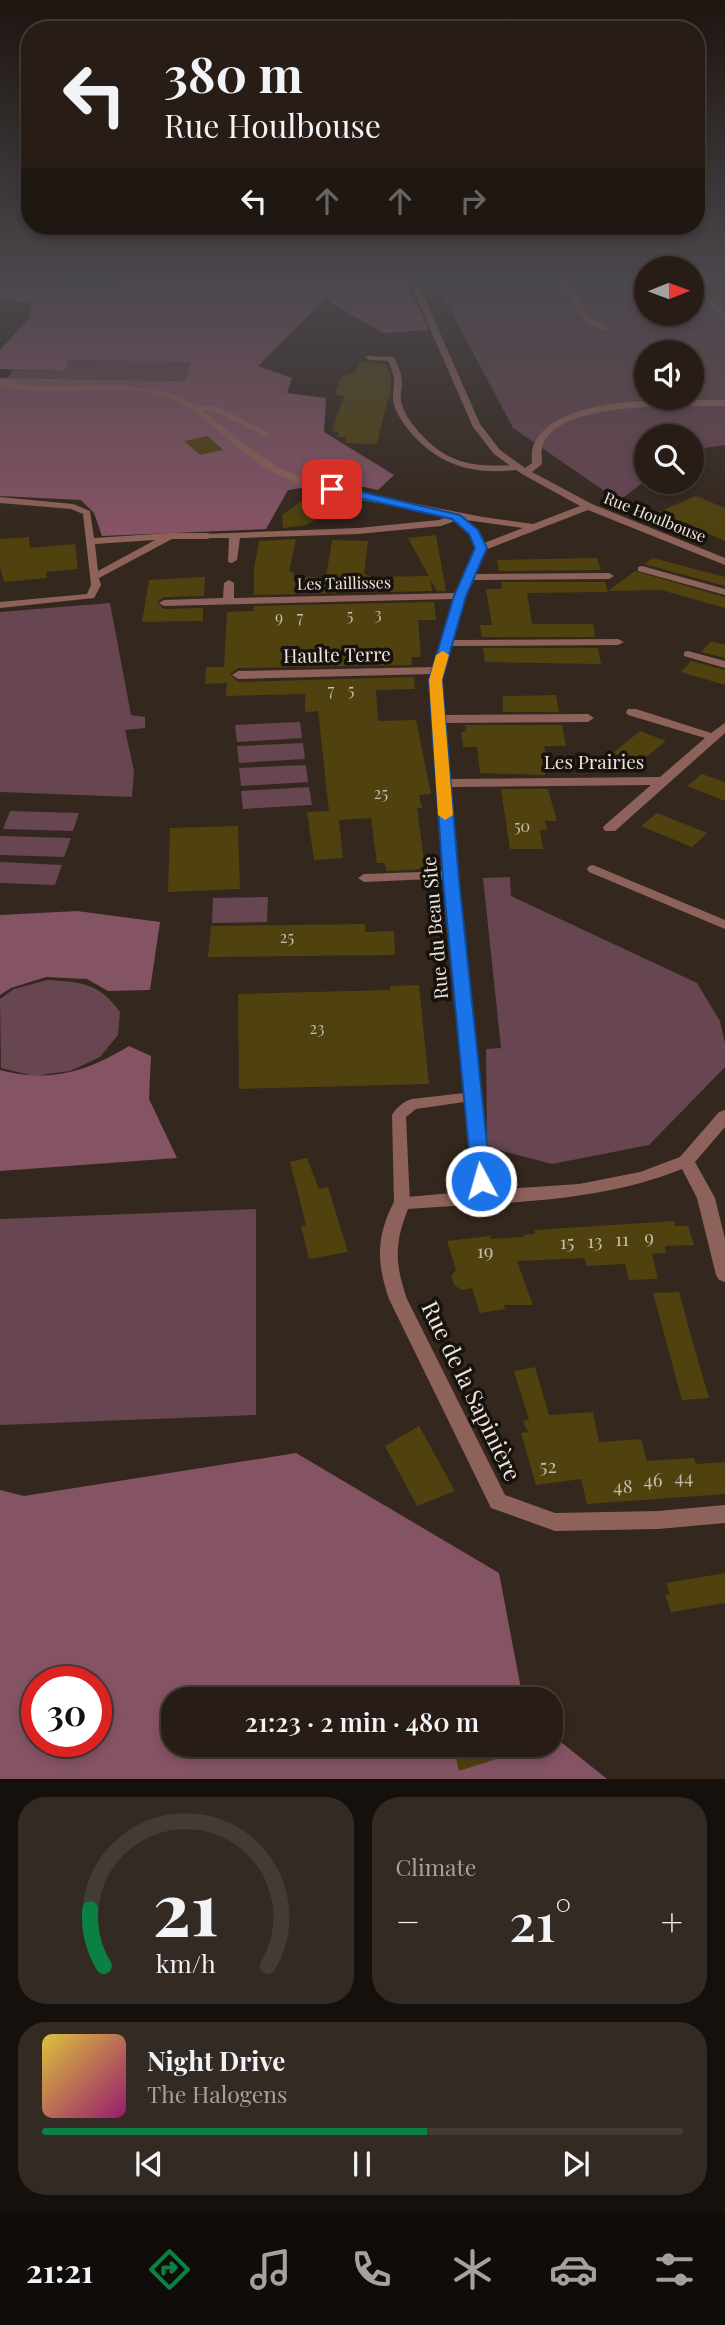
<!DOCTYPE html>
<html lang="en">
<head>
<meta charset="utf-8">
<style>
  :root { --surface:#271d16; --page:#332a23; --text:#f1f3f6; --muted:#a4a2a1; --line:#433b35; --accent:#0b8043 }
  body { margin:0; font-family:"Playfair Display",serif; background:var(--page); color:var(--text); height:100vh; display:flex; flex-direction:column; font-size:26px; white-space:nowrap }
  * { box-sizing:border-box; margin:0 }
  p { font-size:23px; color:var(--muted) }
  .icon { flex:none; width:38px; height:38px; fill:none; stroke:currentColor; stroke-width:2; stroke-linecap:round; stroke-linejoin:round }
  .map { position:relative; height:1779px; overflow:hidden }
  .side { display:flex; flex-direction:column; gap:18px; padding:18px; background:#15100c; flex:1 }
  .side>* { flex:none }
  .top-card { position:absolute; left:21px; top:21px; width:684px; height:214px; border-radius:28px; box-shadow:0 4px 10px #0003,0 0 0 2px var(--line); background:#271d16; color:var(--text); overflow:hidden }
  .needle { width:46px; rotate:89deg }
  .tools { position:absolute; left:634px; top:256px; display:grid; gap:14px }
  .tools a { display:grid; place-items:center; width:70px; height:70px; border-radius:50%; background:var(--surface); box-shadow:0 4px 10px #0003,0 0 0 2px var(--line); font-size:35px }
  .speed { position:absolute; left:21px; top:1666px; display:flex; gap:14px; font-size:35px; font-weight:700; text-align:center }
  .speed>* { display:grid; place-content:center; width:91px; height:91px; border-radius:50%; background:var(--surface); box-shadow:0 4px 10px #0003,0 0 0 2px var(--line); line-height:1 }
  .speed .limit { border:10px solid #d22; background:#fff; color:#111 }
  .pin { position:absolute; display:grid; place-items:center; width:60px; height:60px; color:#fff; margin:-30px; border-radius:14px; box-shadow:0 4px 10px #0006 }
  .me { position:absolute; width:77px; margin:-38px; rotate:354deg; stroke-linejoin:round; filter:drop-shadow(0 0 5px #0008) }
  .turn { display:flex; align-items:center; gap:24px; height:147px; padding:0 28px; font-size:32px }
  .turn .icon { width:91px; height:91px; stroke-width:2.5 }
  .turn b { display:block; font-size:49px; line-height:60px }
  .lanes { display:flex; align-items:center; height:66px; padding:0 28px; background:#0003; justify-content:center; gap:35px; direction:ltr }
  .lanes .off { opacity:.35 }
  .big { font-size:52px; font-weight:600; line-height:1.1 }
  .side .tile { flex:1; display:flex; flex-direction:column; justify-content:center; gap:10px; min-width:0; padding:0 24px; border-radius:28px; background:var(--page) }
  .side .dial { align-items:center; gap:0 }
  .dial svg { height:182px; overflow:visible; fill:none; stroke:var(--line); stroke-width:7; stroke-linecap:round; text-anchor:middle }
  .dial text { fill:var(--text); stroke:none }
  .song { display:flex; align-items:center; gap:21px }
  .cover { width:84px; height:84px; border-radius:10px; background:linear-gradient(135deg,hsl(50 70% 55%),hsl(320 70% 35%)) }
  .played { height:7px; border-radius:4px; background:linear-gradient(90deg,var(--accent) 60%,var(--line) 60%) }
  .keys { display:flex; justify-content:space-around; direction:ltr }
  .heat { display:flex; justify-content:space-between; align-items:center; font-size:38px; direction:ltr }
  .side .tiles { flex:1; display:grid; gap:18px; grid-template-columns:1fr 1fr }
  .tile:last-child { grid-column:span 2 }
  .trip { position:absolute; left:161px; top:1687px; width:402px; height:70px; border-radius:28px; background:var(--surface); box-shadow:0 4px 10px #0003,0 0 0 2px var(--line); font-weight:600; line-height:70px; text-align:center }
  .menu { display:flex; height:112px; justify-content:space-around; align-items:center; background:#100c09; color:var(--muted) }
  .menu .icon { width:49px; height:49px }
  .menu .active { color:var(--accent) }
  .menu b { font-size:32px; color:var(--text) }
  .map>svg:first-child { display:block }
  .green { fill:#674551; fill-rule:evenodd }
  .forest { fill:#845364; fill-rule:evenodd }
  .building { fill:#4f420f }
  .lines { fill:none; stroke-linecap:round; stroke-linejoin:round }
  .service { fill:#8d625a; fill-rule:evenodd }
  .minor { fill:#8d625a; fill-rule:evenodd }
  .route { fill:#1a73e8; stroke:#114b97; stroke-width:2 }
  .slow { fill:#f59e0b }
  .labels { text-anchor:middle; stroke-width:7; stroke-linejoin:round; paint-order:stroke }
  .far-street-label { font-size:16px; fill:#ece4dd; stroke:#17120d }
  .number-label { font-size:16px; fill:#c5bcaa }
  .street-label { font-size:19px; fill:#ece4dd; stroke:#17120d }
  .near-number-label { font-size:19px; fill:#c5bcaa }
  .near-street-label { font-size:23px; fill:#ece4dd; stroke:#17120d }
</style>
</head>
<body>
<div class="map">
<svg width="725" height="1779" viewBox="0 0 725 1779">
  <rect width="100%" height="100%" fill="#34271d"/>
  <g class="green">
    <path d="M432,276h214v37h45v-37h34v169l-34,5v-14h-45v44l-27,21 -106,-73zM646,352h45v45h-45z"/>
    <path d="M68,360l124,2 -6,19 -178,-3 5,-8 51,1z"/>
    <path d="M110,603l21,112 14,2v11l-20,2 9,41 -2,26 -132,-5v-180z"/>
    <path d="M300,722l2,16 -65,4 -2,-17z"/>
    <path d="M303,743l2,16 -66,4 -2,-17z"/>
    <path d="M306,765l2,17 -67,4 -2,-18z"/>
    <path d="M309,787l3,18 -69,4 -2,-18z"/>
    <path d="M10,811l69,2 -6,18 -70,-2z"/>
    <path d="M0,837v-1l71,2 -7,19 -64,-2z"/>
    <path d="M0,862l62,3 -7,20 -55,-2z"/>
    <path d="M510,877l1,19 186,87 23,38 5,22v24l-76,78 -97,19 -65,-17 -1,-98 15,-1 -18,-170z"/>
    <path d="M268,897l-1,25 -55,1 1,-25z"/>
    <path d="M47,980c35,2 52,3 73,32l-2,23 -18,22 -30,14 -36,5 -33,-8 -1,-69 14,-10z"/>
    <path d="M256,1209v206l-256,10v-206z"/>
  </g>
  <g class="forest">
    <path d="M121,276h283l25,54 -46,3 -58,-34 -67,67 34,12 -5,15 39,5 -2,34 70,43 -16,15 -37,-8 -53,8 -22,39 -164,7 -8,-23 -13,-13 -81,-4v-118l185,3 6,-19 -122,-2 -5,11 -64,-2v-19l30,-33v-15l-27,-2 -3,-2v-16l119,5z"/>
    <path d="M77,911l83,11 -10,68 -42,1 -21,-12 -41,-2 -35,11 -11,7v-80z"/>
    <path d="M129,1046l22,10 -2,43 28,59 -177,13v-101c50,13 86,2 129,-24z"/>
    <path d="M296,1453l203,120 24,126h-350v46h378v-11l56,45h-607v-289l24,6zM37,1682h59v59h-59z"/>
  </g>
  <g class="building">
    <path d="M359,361l27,3 5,13 -1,21h-2l-11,45 -6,1 -26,-1 2,-6h-10l2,-5 -7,-1 12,-35 -9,-1 6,-18 14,-4z"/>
    <path d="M208,436l15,14 -23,5 -16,-14z"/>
    <path d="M314,492l29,8 -36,25 -24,3 -1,-13z"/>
    <path d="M696,496l29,12v33l-67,-29z"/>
    <path d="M436,535l10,56h-9l-7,-12 2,12 -178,4v-27l5,-27 37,-2 -7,33h4l1,5h32l6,-37 36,1 -4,33 8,3 57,-1 -21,-38z"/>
    <path d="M29,537l1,11 45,-4 3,25 -32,3 1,6 -43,4 -4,-15v-28z"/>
    <path d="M597,558l4,12 -102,1 -2,-11z"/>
    <path d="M653,558l72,19v9l-81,-22z"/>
    <path d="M635,571l90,26v11l-64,-18 -53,1z"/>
    <path d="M205,577l-1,19 -40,1 -7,5 7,7 39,-1v13l-61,1 7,-42z"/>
    <path d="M501,582h104l3,10 -81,1 5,31h61l2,13h-113l-2,-12h12l-6,-36h16z"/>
    <path d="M434,602l2,18h-18l3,37h-10l1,8 -174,3 -8,6 8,8 176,-5 1,12 -39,1 2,31 38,-1 15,74 -12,1 3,13h-5l8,61 -39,2 -1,-8h-8l-6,-45 -32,2 4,38 -29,2 -7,-48 22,-1 -11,-100 -13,1v-18l-79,2 1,-13 -22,1 1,-17h18l3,-55 27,-1v-5z"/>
    <path d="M711,641l14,4v13l-24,-6z"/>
    <path d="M483,648h115l3,16 -116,-2z"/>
    <path d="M691,661l34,9v15l-44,-13z"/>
    <path d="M556,695l3,17h-56v-16z"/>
    <path d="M465,725h97l4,21h-22l5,26h-4v3l-65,-2 -3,-26h-14l-2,-15 5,-1z"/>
    <path d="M640,731l26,10 -27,22 -26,-10z"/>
    <path d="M702,774l23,8v19l-38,-15z"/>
    <path d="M501,789h47l9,32h-12l2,9h-7l3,19h-33z"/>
    <path d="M657,813l50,20 -15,14 -51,-21z"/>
    <path d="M238,826l2,63 -72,3 2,-64z"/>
    <path d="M365,924v8l29,-1 1,24 -187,2 3,-31z"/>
    <path d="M419,985l10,99 -190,5 -1,-95 152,-4v-4z"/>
    <path d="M307,1158l12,31 9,-2 20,65 -39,7 -8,-33 5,-1 -16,-63z"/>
    <path d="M674,1221l1,5h13l6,19 -29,1 1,7 -14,1 6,25 -29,1 -4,-16 -38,2 -3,-8 -67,3 16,44h-29l1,4 -25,4 -8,-25 -9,2 -8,-4 -4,-10 5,-6 -9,-29 43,-5 1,3 33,-2 -1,-2 12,-1v-4z"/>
    <path d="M679,1292l14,51 16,55 -27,2 -29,-107z"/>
    <path d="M535,1367l14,48 44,-3 6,30 42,-3 6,22 47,-3 2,6 29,-2v32l-138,10 -6,-25 -45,6 -15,-52 7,-1 -5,-11 6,-1 -15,-49z"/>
    <path d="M419,1426l36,65 -38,15 -32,-60z"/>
    <path d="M725,1573v30l-54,9 -6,-17 5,-1 -4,-11z"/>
    <path d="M472,1745h51l1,5 -65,21 -5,-23z"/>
  </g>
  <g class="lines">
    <g class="service">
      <path d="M367,356l27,1c4,9 8,17 8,26 0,8 -3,14 0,22 3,10 10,19 17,27 30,34 57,35 99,33l4,2 -1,2c-42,7 -80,-2 -108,-34 -7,-8 -14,-17 -18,-27 -4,-9 -1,-17 -1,-26 0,-8 -3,-14 -6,-21l-18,-1 -4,-2z"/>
      <path d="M193,406l26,1 52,27 -7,2 -50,-25 -18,-1h-3z"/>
      <path d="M0,497l73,7 17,7 4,27 76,-5h38l4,3 -4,3h-36l-73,39 2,7 -7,13 -94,10v-6l87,-8 4,-9 -8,-71 -12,-5 -71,-6zM155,540l-57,31 -3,-27z"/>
      <path d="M593,865l132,55v9l-136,-57 -2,-3 2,-3z"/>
      <path d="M450,871l6,4 -2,3 -90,4 -6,-4 6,-4z"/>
      <path d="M473,1092l5,2 2,3 -2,3 -62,9 -10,8 4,86 -3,4 -5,2 -5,-2 -3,-4 -2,-88c4,-7 12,-14 20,-16z"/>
    </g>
    <g class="minor">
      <path d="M407,276h8l65,148 20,26 25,18 7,-5c0,-7 -1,-15 3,-21 27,-49 141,-41 190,-42v6c-42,1 -159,-6 -181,36 -4,7 -2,15 -2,22l-10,8 60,32 133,54v7l-137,-55 -103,40 -10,24 134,-1 5,3 -5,3 -137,1 -19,60 165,-1 6,3 -6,3 -167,1 -9,34 3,35 143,-1 6,4 -6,4 -143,1 5,56 210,-2 45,-39 -77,-23 -2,-3 2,-3h8l75,24 14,-10v10l-110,98h-10l-2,-3 2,-3 46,-40 -201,2 7,88 34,315 88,-6 61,-12 40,-15 39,-45 6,-2v17l-30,35 20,36 10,41v43l-6,-2 -3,-5 -19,-77 -15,-29c-87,35 -182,33 -274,40 -14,35 -13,55 -1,90l98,196 50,18 103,-2 67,-6v18l-67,6 -103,2 -64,-23 -102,-209c-13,-38 -13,-64 7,-101l78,-7 -31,-316 -10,-153 -2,-3 1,-45 -194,5 -6,-4 6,-4 196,-4 20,-68 -290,7 -5,-3 5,-3 59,-2 1,-15 5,-3 5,3v15l222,-5 20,-45 -6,-15 -15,-12 -14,5 -83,8 -118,4 -3,22 -5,3 -4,-1 1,-24h-25v-4l154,-6 81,-8 10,-4c-58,-13 -123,-16 -176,-44 -41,-21 -68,-64 -114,-77 -52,-14 -108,7 -159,-10v-6l31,7h90l40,4 33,14 56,44 29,20 32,13 30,8 142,28 50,7 47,-18 -58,-32 -28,-20 -21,-27zM466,520l57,8 -39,15 -6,-13z"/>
      <path d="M558,276h8l25,42 16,8v4c-26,0 -37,-35 -49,-54z"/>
      <path d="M691,277l34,37v7l-34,-37z"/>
      <path d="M642,566l83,23v6l-87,-24v-4z"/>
      <path d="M688,651l37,10v7l-41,-12v-4z"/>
    </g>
  </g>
  <linearGradient id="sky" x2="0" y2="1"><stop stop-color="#1d1510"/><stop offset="0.53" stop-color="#4a474c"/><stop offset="1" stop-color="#4a474c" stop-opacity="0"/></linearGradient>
  <rect width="725" height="525" fill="url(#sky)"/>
  <path class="route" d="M332,485l128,30 18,15 9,18 -21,48 -24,84 17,200 32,301 -10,7 -9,-7 -29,-301 -14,-200 25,-84 21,-48 -6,-14 -17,-15 -124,-28v-5z"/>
  <path class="slow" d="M443,651l6,4 -7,25 11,135 -8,5 -7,-5 -9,-135 7,-25z"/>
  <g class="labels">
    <g class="far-street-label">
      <text transform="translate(655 517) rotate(22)" y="6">Rue Houlbouse</text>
      <text transform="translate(344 583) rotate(-1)" y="6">Les Taillisses</text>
    </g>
    <g class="number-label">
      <text x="378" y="620">3</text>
      <text x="350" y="621">5</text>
      <text x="279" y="623">9</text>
      <text x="300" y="623">7</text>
      <text x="331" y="696">7</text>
      <text x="351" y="696">5</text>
      <text x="381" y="799">25</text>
      <text x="522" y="832">50</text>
      <text x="287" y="943">25</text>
      <text x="317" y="1034">23</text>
    </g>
    <g class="street-label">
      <text transform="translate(337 655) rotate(-1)" y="7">Haulte Terre</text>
      <text x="594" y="769">Les Prairies</text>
      <text transform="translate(435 928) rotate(-95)" y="7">Rue du Beau Site</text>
    </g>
    <g class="near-number-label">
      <text x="649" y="1244">9</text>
      <text x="622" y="1246">11</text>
      <text x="595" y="1248">13</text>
      <text x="567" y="1249">15</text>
      <text x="485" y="1258">19</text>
      <text x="548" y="1473">52</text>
      <text x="684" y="1484">44</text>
      <text x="653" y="1487">46</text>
      <text x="623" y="1493">48</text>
    </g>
    <g class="near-street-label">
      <text transform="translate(471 1391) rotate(64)" y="8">Rue de la Sapinière</text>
    </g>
  </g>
</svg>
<div class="tools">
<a><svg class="needle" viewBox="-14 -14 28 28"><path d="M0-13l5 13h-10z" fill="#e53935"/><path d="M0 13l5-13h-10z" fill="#a4a2a1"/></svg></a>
<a><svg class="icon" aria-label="sound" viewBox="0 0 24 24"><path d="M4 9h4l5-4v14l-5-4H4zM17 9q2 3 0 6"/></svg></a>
<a><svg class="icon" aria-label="search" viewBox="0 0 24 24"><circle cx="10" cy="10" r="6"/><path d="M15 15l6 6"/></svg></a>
</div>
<div class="speed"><div class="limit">30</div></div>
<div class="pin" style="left:332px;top:489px;background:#d93025"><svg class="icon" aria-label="arrive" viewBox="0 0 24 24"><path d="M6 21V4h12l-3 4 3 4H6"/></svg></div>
<svg class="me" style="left:481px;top:1181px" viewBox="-20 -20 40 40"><circle r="17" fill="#1a73e8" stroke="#fff" stroke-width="3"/><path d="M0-11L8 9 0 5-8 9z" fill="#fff"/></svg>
<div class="trip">21:23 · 2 min · 480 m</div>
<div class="top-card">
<div class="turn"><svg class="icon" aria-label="left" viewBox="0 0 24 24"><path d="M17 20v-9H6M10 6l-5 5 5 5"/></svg><div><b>380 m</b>Rue Houlbouse</div></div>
<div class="lanes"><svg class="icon" aria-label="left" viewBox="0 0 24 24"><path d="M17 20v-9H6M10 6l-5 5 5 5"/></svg><svg class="icon off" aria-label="ahead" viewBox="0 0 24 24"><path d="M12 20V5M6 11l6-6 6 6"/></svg><svg class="icon off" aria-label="ahead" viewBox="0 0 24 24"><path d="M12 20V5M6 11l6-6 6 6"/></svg><svg class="icon off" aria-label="right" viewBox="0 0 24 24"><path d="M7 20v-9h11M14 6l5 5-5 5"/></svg></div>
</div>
</div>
<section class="side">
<div class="tiles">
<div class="tile dial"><svg viewBox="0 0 100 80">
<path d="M14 69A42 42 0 1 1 86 69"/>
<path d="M14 69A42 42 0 0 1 8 44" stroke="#0b8043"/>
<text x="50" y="56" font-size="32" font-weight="700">21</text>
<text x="50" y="72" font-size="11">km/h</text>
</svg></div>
<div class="tile"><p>Climate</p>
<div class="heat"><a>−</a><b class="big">21°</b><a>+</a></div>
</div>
<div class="tile">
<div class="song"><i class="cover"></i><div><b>Night Drive</b><p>The Halogens</p></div></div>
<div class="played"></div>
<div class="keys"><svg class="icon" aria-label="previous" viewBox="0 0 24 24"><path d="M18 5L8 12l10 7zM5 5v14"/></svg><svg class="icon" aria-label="pause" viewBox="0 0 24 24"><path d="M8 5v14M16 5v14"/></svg><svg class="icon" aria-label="next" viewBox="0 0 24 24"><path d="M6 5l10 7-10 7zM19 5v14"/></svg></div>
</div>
</div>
</section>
<nav class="menu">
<b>21:21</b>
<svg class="icon active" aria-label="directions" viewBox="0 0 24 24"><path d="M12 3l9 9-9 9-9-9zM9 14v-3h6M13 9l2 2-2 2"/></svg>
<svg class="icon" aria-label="music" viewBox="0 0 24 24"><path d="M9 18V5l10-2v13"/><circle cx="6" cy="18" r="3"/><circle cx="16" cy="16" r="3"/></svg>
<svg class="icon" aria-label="phone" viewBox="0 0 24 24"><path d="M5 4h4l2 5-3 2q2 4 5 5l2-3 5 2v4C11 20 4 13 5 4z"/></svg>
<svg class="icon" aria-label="climate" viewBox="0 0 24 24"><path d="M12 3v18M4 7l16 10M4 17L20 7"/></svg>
<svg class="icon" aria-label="car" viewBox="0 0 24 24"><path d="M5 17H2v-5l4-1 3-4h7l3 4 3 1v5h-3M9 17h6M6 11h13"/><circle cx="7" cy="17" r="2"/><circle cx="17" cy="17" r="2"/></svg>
<svg class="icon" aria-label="filters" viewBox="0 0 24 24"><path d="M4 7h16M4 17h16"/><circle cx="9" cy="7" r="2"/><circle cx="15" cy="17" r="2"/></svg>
</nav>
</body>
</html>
